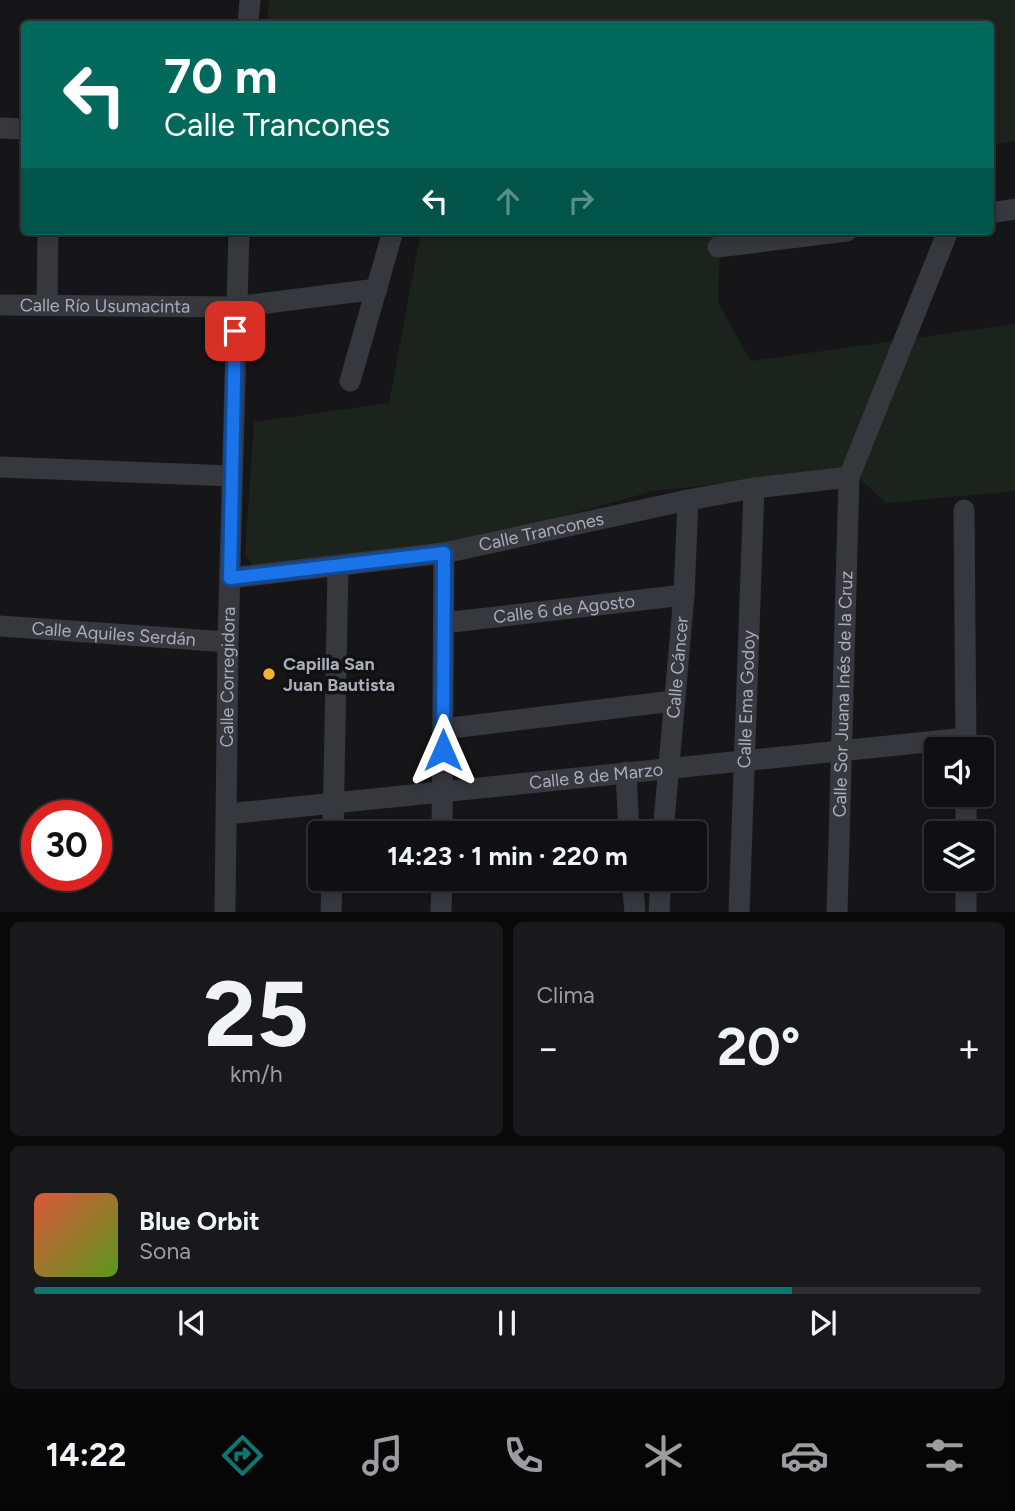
<!DOCTYPE html>
<html lang="es">
<head>
<meta charset="utf-8">
<style>
  :root { --surface:#101012; --page:#19191b; --text:#f1f3f6; --muted:#9c9d9f; --line:#303032; --accent:#0f766e }
  body { margin:0; font-family:Figtree,sans-serif; background:var(--page); color:var(--text); height:100vh; display:flex; flex-direction:column; font-size:26px; white-space:nowrap }
  * { box-sizing:border-box; margin:0 }
  p { font-size:23px; color:var(--muted) }
  .icon { flex:none; width:38px; height:38px; fill:none; stroke:currentColor; stroke-width:2; stroke-linecap:round; stroke-linejoin:round }
  .map { position:relative; height:912px; overflow:hidden }
  .side { display:flex; flex-direction:column; gap:10px; padding:10px; background:#09090a; flex:1 }
  .side>* { flex:none }
  .banner { position:absolute; left:21px; top:21px; width:973px; height:214px; border-radius:7px; box-shadow:0 4px 10px #0003,0 0 0 2px var(--line); background:#00695c; color:#fff; overflow:hidden }
  .buttons { position:absolute; left:924px; top:737px; display:grid; gap:14px }
  .buttons a { display:grid; place-items:center; width:70px; height:70px; border-radius:7px; background:var(--surface); box-shadow:0 4px 10px #0003,0 0 0 2px var(--line); font-size:35px }
  .speed { position:absolute; left:21px; top:800px; display:flex; gap:14px; font-size:35px; font-weight:700; text-align:center }
  .speed>* { display:grid; place-content:center; width:91px; height:91px; border-radius:50%; background:var(--surface); box-shadow:0 4px 10px #0003,0 0 0 2px var(--line); line-height:1 }
  .speed .limit { border:10px solid #d22; background:#fff; color:#111 }
  .pin { position:absolute; display:grid; place-items:center; width:60px; height:60px; color:#fff; margin:-30px; border-radius:14px; box-shadow:0 4px 10px #0006 }
  .me { position:absolute; width:77px; margin:-38px; rotate:0deg; stroke-linejoin:round; filter:drop-shadow(0 0 5px #0008) }
  .turn { display:flex; align-items:center; gap:24px; height:147px; padding:0 28px; font-size:32px }
  .turn .icon { width:91px; height:91px; stroke-width:2.5 }
  .turn b { display:block; font-size:49px; line-height:60px }
  .lanes { display:flex; align-items:center; height:66px; padding:0 28px; background:#0003; justify-content:center; gap:35px; direction:ltr }
  .lanes .off { opacity:.35 }
  .big { font-size:52px; font-weight:700; line-height:1.1 }
  .side .card { flex:1; display:flex; flex-direction:column; justify-content:center; gap:10px; min-width:0; padding:0 24px; border-radius:10px; background:var(--page) }
  .side .dial { align-items:center; gap:0 }
  .dial b { font-size:91px; line-height:1 }
  .song { display:flex; align-items:center; gap:21px }
  .cover { width:84px; height:84px; border-radius:10px; background:linear-gradient(135deg,hsl(10 70% 55%),hsl(90 70% 35%)) }
  .played { height:7px; border-radius:4px; background:linear-gradient(90deg,var(--accent) 80%,var(--line) 80%) }
  .keys { display:flex; justify-content:space-around; direction:ltr }
  .heat { display:flex; justify-content:space-between; align-items:center; font-size:38px; direction:ltr }
  .side .tiles { flex:1; display:grid; gap:10px; grid-template-columns:1fr 1fr }
  .card:last-child { grid-column:span 2 }
  .trip { position:absolute; left:308px; top:821px; width:399px; height:70px; border-radius:7px; background:var(--surface); box-shadow:0 4px 10px #0003,0 0 0 2px var(--line); font-weight:700; line-height:70px; text-align:center }
  .tabs { display:flex; height:112px; justify-content:space-around; align-items:center; background:#060607; color:var(--muted) }
  .tabs .icon { width:49px; height:49px }
  .tabs .current { color:var(--accent) }
  .tabs b { font-size:32px; color:var(--text) }
  .map>svg:first-child { display:block }
  .green { fill:#1c231d }
  .lines { fill:none; stroke-linecap:round; stroke-linejoin:round }
  .minor { stroke:#37383d; stroke-width:21 }
  .route-casing { stroke:#114b97; stroke-width:18 }
  .route { stroke:#1a73e8; stroke-width:12 }
  .poi-dot { fill:#f2b134; stroke:#111113; stroke-width:2.5 }
  .labels { text-anchor:middle; stroke-width:7; stroke-linejoin:round; paint-order:stroke }
  .street-label { font-size:18px; fill:#a8adb8; stroke:#111113 }
  .poi-label { font-size:18px; font-weight:bold; fill:#a8adb8; stroke:#111113; text-anchor:start }
</style>
</head>
<body>
<div class="map">
<svg width="1015" height="913" viewBox="0 0 1015 913">
  <rect width="100%" height="100%" fill="#161618"/>
  <g class="green">
    <path d="M269,0h746v141l-24,4 -1,-121h-723z"/>
    <path d="M421,231h305l-6,11 -2,61 33,58 264,-37v167l-129,12 -36,-33 -197,21 -194,55 -203,23 -11,-14 9,-133 135,-19z"/>
  </g>
  <g class="lines">
    <g class="minor">
      <path d="M248,24l2,-24"/>
      <path d="M0,128l24,1"/>
      <path d="M990,213l25,-4"/>
      <path d="M718,247l129,-16"/>
      <path d="M47,304l1,-73"/>
      <path id="s1" d="M0,305l236,2 141,-18"/>
      <path d="M350,381l43,-150"/>
      <path d="M0,467l232,9"/>
      <path d="M964,510l2,239"/>
      <path id="s2" d="M230,578l214,-25 244,-53 66,-12 95,-11"/>
      <path id="s3" d="M444,623l240,-28"/>
      <path id="s4" d="M0,626l228,16"/>
      <path d="M443,729l230,-28"/>
      <path d="M626,772l3,61"/>
      <path d="M966,794v39"/>
      <path id="s5" d="M227,814l739,-76"/>
      <path d="M333,833l5,-266"/>
      <path d="M442,833l2,-280"/>
      <path id="s6" d="M663,833l21,-238 4,-95"/>
      <path d="M632,878l3,35"/>
      <path d="M966,878v35"/>
      <path id="s7" d="M225,913l3,-271 11,-411"/>
      <path d="M331,913l1,-35"/>
      <path d="M441,913l1,-35"/>
      <path d="M659,913l2,-35"/>
      <path id="s8" d="M739,913l15,-425"/>
      <path id="s9" d="M837,913l12,-436 99,-246"/>
    </g>
  </g>
  <g class="lines">
    <g class="route-casing">
      <path id="route" d="M235,331l-5,247 214,-25 -1,197"/>
    </g>
    <use href="#route" class="route"/>
  </g>
  <circle class="poi-dot" cx="269" cy="674" r="7"/>
  <g class="labels">
    <g class="street-label">
      <text dy="6" stroke="none"><textPath href="#s1" startOffset="105">Calle Río Usumacinta</textPath></text>
      <text dy="6" stroke="none"><textPath href="#s2" startOffset="315">Calle Trancones</textPath></text>
      <text dy="6" stroke="none"><textPath href="#s3" startOffset="121">Calle 6 de Agosto</textPath></text>
      <text dy="6" stroke="none"><textPath href="#s4" startOffset="114">Calle Aquiles Serdán</textPath></text>
      <text dy="6" stroke="none"><textPath href="#s6" startOffset="166">Calle Cáncer</textPath></text>
      <text dy="6" stroke="none"><textPath href="#s7" startOffset="236">Calle Corregidora</textPath></text>
      <text dy="6" stroke="none"><textPath href="#s9" startOffset="219">Calle Sor Juana Inés de la Cruz</textPath></text>
      <text dy="6" stroke="none"><textPath href="#s8" startOffset="214">Calle Ema Godoy</textPath></text>
      <text dy="6" stroke="none"><textPath href="#s5" startOffset="371">Calle 8 de Marzo</textPath></text>
    </g>
    <g class="poi-label">
      <text x="283" y="670">Capilla San<tspan x="283" dy="21">Juan Bautista</tspan></text>
    </g>
  </g>
</svg>
<div class="buttons">
<a><svg class="icon" aria-label="sound" viewBox="0 0 24 24"><path d="M4 9h4l5-4v14l-5-4H4zM17 9q2 3 0 6"/></svg></a>
<a><svg class="icon" aria-label="layers" viewBox="0 0 24 24"><path d="M12 4l9 5-9 5-9-5zM3 14l9 5 9-5"/></svg></a>
</div>
<div class="speed"><div class="limit">30</div></div>
<div class="pin" style="left:235px;top:331px;background:#d93025"><svg class="icon" aria-label="arrive" viewBox="0 0 24 24"><path d="M6 21V4h12l-3 4 3 4H6"/></svg></div>
<svg class="me" style="left:443px;top:750px" viewBox="-20 -20 40 40"><path d="M0-17L14 15 0 8-14 15z" fill="#1a73e8" stroke="#fff" stroke-width="4"/></svg>
<div class="trip">14:23 · 1 min · 220 m</div>
<div class="banner">
<div class="turn"><svg class="icon" aria-label="left" viewBox="0 0 24 24"><path d="M17 20v-9H6M10 6l-5 5 5 5"/></svg><div><b>70 m</b>Calle Trancones</div></div>
<div class="lanes"><svg class="icon" aria-label="left" viewBox="0 0 24 24"><path d="M17 20v-9H6M10 6l-5 5 5 5"/></svg><svg class="icon off" aria-label="ahead" viewBox="0 0 24 24"><path d="M12 20V5M6 11l6-6 6 6"/></svg><svg class="icon off" aria-label="right" viewBox="0 0 24 24"><path d="M7 20v-9h11M14 6l5 5-5 5"/></svg></div>
</div>
</div>
<section class="side">
<div class="tiles">
<div class="card dial"><b>25</b><p>km/h</p></div>
<div class="card"><p>Clima</p>
<div class="heat"><a>−</a><b class="big">20°</b><a>+</a></div>
</div>
<div class="card">
<div class="song"><i class="cover"></i><div><b>Blue Orbit</b><p>Sona</p></div></div>
<div class="played"></div>
<div class="keys"><svg class="icon" aria-label="previous" viewBox="0 0 24 24"><path d="M18 5L8 12l10 7zM5 5v14"/></svg><svg class="icon" aria-label="pause" viewBox="0 0 24 24"><path d="M8 5v14M16 5v14"/></svg><svg class="icon" aria-label="next" viewBox="0 0 24 24"><path d="M6 5l10 7-10 7zM19 5v14"/></svg></div>
</div>
</div>
</section>
<nav class="tabs">
<b>14:22</b>
<svg class="icon current" aria-label="directions" viewBox="0 0 24 24"><path d="M12 3l9 9-9 9-9-9zM9 14v-3h6M13 9l2 2-2 2"/></svg>
<svg class="icon" aria-label="music" viewBox="0 0 24 24"><path d="M9 18V5l10-2v13"/><circle cx="6" cy="18" r="3"/><circle cx="16" cy="16" r="3"/></svg>
<svg class="icon" aria-label="phone" viewBox="0 0 24 24"><path d="M5 4h4l2 5-3 2q2 4 5 5l2-3 5 2v4C11 20 4 13 5 4z"/></svg>
<svg class="icon" aria-label="climate" viewBox="0 0 24 24"><path d="M12 3v18M4 7l16 10M4 17L20 7"/></svg>
<svg class="icon" aria-label="car" viewBox="0 0 24 24"><path d="M5 17H2v-5l4-1 3-4h7l3 4 3 1v5h-3M9 17h6M6 11h13"/><circle cx="7" cy="17" r="2"/><circle cx="17" cy="17" r="2"/></svg>
<svg class="icon" aria-label="filters" viewBox="0 0 24 24"><path d="M4 7h16M4 17h16"/><circle cx="9" cy="7" r="2"/><circle cx="15" cy="17" r="2"/></svg>
</nav>
</body>
</html>
